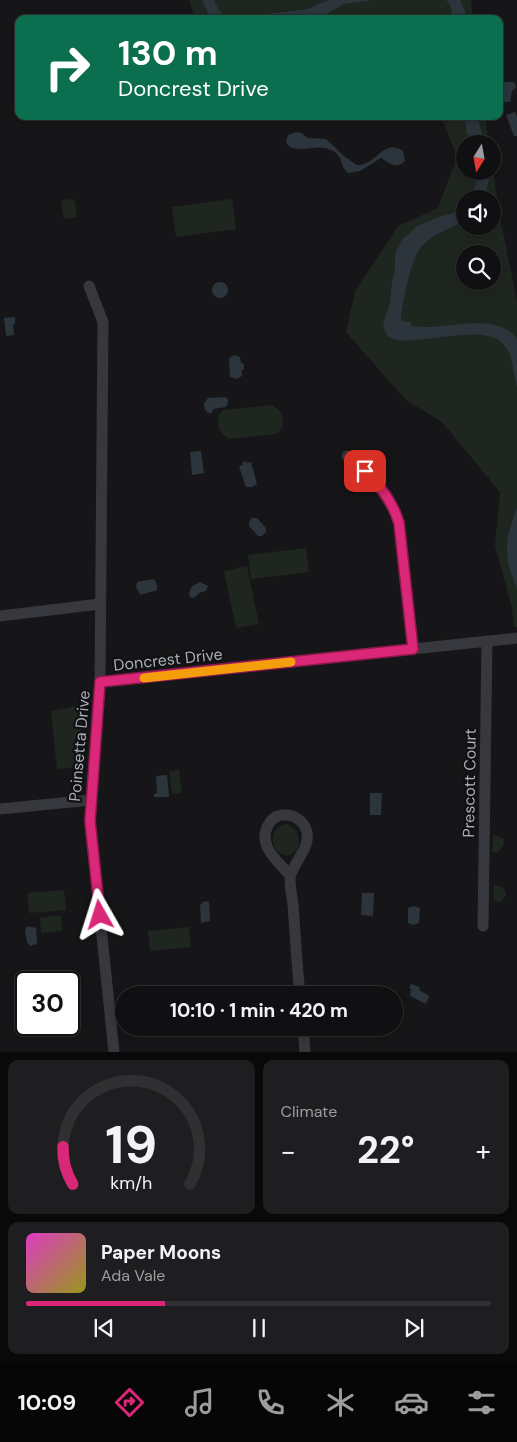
<!DOCTYPE html>
<html lang="en">
<head>
<meta charset="utf-8">
<style>
  :root { --surface:#101012; --page:#1e1e20; --text:#f1f3f6; --muted:#9c9d9f; --line:#303032; --accent:#db2777 }
  body { margin:0; font-family:"DM Sans",sans-serif; background:var(--page); color:var(--text); height:100vh; display:flex; flex-direction:column; font-size:19px; white-space:nowrap }
  * { box-sizing:border-box; margin:0 }
  p { font-size:16px; color:var(--muted) }
  .icon { flex:none; width:28px; height:28px; fill:none; stroke:currentColor; stroke-width:2; stroke-linecap:round; stroke-linejoin:round }
  .map { position:relative; height:1052px; overflow:hidden }
  .sheet { display:flex; flex-direction:column; gap:8px; padding:8px; background:#09090a; flex:1 }
  .sheet>* { flex:none }
  .banner { position:absolute; left:15px; top:15px; width:488px; height:105px; border-radius:10px; box-shadow:0 2px 8px #0003,0 0 0 1px var(--line); background:#0b6e4f; color:#fff; overflow:hidden }
  .needle { width:32px; rotate:191deg }
  .buttons { position:absolute; left:456px; top:135px; display:grid; gap:10px }
  .buttons a { display:grid; place-items:center; width:45px; height:45px; border-radius:50%; background:var(--surface); box-shadow:0 2px 8px #0003,0 0 0 1px var(--line); font-size:25px }
  .speed { position:absolute; left:15px; top:971px; display:flex; gap:10px; font-size:25px; font-weight:700; text-align:center }
  .speed>* { display:grid; place-content:center; width:65px; height:65px; border-radius:50%; background:var(--surface); box-shadow:0 2px 8px #0003,0 0 0 1px var(--line); line-height:1 }
  .speed .limit { border:2px solid #111; border-radius:8px; background:#fff; color:#111 }
  .pin { position:absolute; display:grid; place-items:center; width:42px; height:42px; color:#fff; margin:-21px; border-radius:10px; box-shadow:0 2px 8px #0006 }
  .me { position:absolute; width:55px; margin:-28px; rotate:354deg; stroke-linejoin:round; filter:drop-shadow(0 0 4px #0008) }
  .turn { display:flex; align-items:center; gap:18px; height:105px; padding:0 20px; font-size:22px }
  .turn .icon { width:65px; height:65px; stroke-width:2.5 }
  .turn b { display:block; font-size:35px; line-height:42px }
  .big { font-size:38px; font-weight:700; line-height:1.1 }
  .sheet .card { flex:1; display:flex; flex-direction:column; justify-content:center; gap:8px; min-width:0; padding:0 18px; border-radius:10px; background:var(--page) }
  .sheet .dial { align-items:center; gap:0 }
  .dial svg { height:130px; overflow:visible; fill:none; stroke:var(--line); stroke-width:7; stroke-linecap:round; text-anchor:middle }
  .dial text { fill:var(--text); stroke:none }
  .song { display:flex; align-items:center; gap:15px }
  .cover { width:60px; height:60px; border-radius:8px; background:linear-gradient(135deg,hsl(310 70% 55%),hsl(60 70% 35%)) }
  .played { height:5px; border-radius:2px; background:linear-gradient(90deg,var(--accent) 30%,var(--line) 30%) }
  .keys { display:flex; justify-content:space-around; direction:ltr }
  .heat { display:flex; justify-content:space-between; align-items:center; font-size:28px; direction:ltr }
  .sheet .tiles { flex:1; display:grid; gap:8px; grid-template-columns:1fr 1fr }
  .card:last-child { grid-column:span 2 }
  .trip { position:absolute; left:115px; top:986px; width:288px; height:50px; border-radius:25px; background:var(--surface); box-shadow:0 2px 8px #0003,0 0 0 1px var(--line); font-weight:700; line-height:50px; text-align:center }
  .dock { display:flex; height:80px; justify-content:space-around; align-items:center; background:#060607; color:var(--muted) }
  .dock .icon { width:35px; height:35px }
  .dock .current { color:var(--accent) }
  .dock b { font-size:22px; color:var(--text) }
  .map>svg:first-child { display:block }
  .green { fill:#1e261f; fill-rule:evenodd }
  .water { fill:#2c353c }
  .lines { fill:none; stroke-linecap:round; stroke-linejoin:round }
  .street { stroke:#37383d; stroke-width:11 }
  .route-casing { stroke:#8e194d; stroke-width:12 }
  .route { stroke:#db2777; stroke-width:9 }
  .slow { stroke:#f59e0b; stroke-width:9 }
  .labels { text-anchor:middle; stroke-width:4.5; stroke-linejoin:round; paint-order:stroke }
  .street-label { font-size:16px; fill:#a8adb8; stroke:#111113 }
</style>
</head>
<body>
<div class="map">
<svg width="517" height="1052" viewBox="0 0 517 1052">
  <rect width="100%" height="100%" fill="#161618"/>
  <g class="green">
    <path d="M189,0h282l2,19h-278z"/>
    <path d="M441,116h44l4,28h-24v27h27l1,-2 6,44 18,88v326h-3l-2,-19 -17,-63 5,-53 -58,-70 -36,-22 -60,-68 9,-41 43,-65 40,-18 19,-51zM465,199h27v27h-27zM465,254h27v27h-27z"/>
    <path d="M72,199l3,3 2,15 -13,2 -3,-17 2,-2z"/>
    <path d="M232,199l4,30 -60,8 -4,-30z"/>
    <path d="M273,405l9,9 1,12 -6,8 -49,5 -9,-9 -1,-14 5,-6z"/>
    <path d="M306,548l3,24 -58,7 -3,-24z"/>
    <path d="M247,566l12,58 -23,4 -12,-57z"/>
    <path d="M81,705l1,62 -25,2 -6,-58z"/>
    <path d="M179,770l3,23 -10,1 -3,-23z"/>
    <path d="M287,824c15,6 17,28 0,32 -18,-3 -20,-30 0,-32z"/>
    <path d="M493,835h2l8,3 1,6 -6,9 -6,-1z"/>
    <path d="M494,885c11,0 17,10 6,17l-5,-1 -2,-4z"/>
    <path d="M64,890l2,20 -37,3 -2,-20z"/>
    <path d="M61,915l1,16 -21,2 -1,-15z"/>
    <path d="M189,927l2,20 -41,4 -2,-20z"/>
  </g>
  <g class="water">
    <path d="M202,0h12c6,14 7,15 22,18l72,-9 20,-9h45l-29,4 -26,15h-107z"/>
    <path d="M446,0h14l5,11 -1,8h-13c1,-8 1,-14 -5,-19z"/>
    <path d="M504,82h10l2,5 -4,4 -2,11h-8z"/>
    <path d="M515,112l2,5v19h-3l-8,-21z"/>
    <path d="M464,116h13l8,28h-11l-7,-11z"/>
    <path d="M296,132l5,1 7,5 18,1 19,18 12,8c19,1 27,-28 46,-14l2,10c-9,9 -16,2 -24,-3l-21,13 -12,2c-10,-9 -3,-20 -23,-25 -11,-3 -34,7 -39,-6l2,-7z"/>
    <path d="M478,171h11v9l-5,19h-15l7,-15z"/>
    <path d="M465,206v15c-15,7 -33,13 -44,26 -11,14 -18,54 -20,71v3l9,1 2,4c28,6 85,-17 105,13v48c-5,-16 -3,-35 -17,-46 -25,-19 -98,11 -113,-6 -2,-2 -3,-7 -4,-10l7,-22 2,-22 3,-11v-16l7,-14 14,-13 25,-11 20,-5z"/>
    <circle cx="220" cy="290" r="8"/>
    <path d="M15,317v7l-2,1 1,10 -8,1 -2,-18z"/>
    <path d="M234,355l6,2 1,6 3,1v5l-2,1v6l-6,3 -6,-2 -1,-19z"/>
    <path d="M225,397l3,2v4l-2,4 -13,2 -1,4h-4l-3,-3 -1,-7 4,-5z"/>
    <path d="M201,451l3,22 -12,2 -2,-23z"/>
    <path d="M246,461l1,2 4,-1 6,22 -5,3h-6l-7,-21 4,-1 -1,-3z"/>
    <path d="M517,508v81c-14,-33 -13,-48 0,-81z"/>
    <path d="M252,518h5l9,10v4l-4,4h-4l-9,-10v-4z"/>
    <path d="M154,579l3,6v5l-17,5 -4,-8 1,-5z"/>
    <path d="M200,582l8,4 -2,5 -7,2 -5,5 -4,-1 -1,-4 3,-7z"/>
    <path d="M167,775l2,22h-15v-3l3,-1 -1,-17z"/>
    <path d="M370,793h12l-1,22h-11z"/>
    <path d="M362,893h12l-1,23 -12,-1z"/>
    <path d="M209,901l1,20 -9,2 -1,-19h2v-2z"/>
    <path d="M414,906l6,2 -1,15 -6,2 -5,-2v-15z"/>
    <path d="M27,926l9,2 1,16 -7,2 -3,-4 -2,-12z"/>
    <path d="M411,984l9,3 -1,3 9,5 1,2 -3,7 -16,-8 1,-7 -2,-1z"/>
  </g>
  <g class="lines">
    <g class="street">
      <path d="M89,286l14,36 -3,360 417,-44"/>
      <path d="M347,456c23,19 42,38 52,67l14,126"/>
      <path d="M0,616l100,-12"/>
      <path d="M100,682l-10,139 24,231"/>
      <path d="M0,809l91,-9"/>
      <path d="M290,875c-13,-14 -34,-31 -21,-51 3,-6 9,-9 16,-9 9,-1 20,7 22,17 3,16 -11,27 -16,42 -3,8 1,21 2,30 2,30 4,61 7,91"/>
      <path d="M483,926l4,-285"/>
      <path d="M303,1028l2,24"/>
    </g>
  </g>
  <g class="lines">
    <g class="route-casing">
      <path id="route" d="M100,915l-10,-94 10,-139 313,-33 -14,-126c-7,-23 -18,-35 -34,-52"/>
    </g>
    <use href="#route" class="route"/>
    <path class="slow" d="M144,678l147,-16"/>
  </g>
  <g class="labels">
    <g class="street-label">
      <text transform="translate(168 659) rotate(-6)" y="6">Doncrest Drive</text>
      <text transform="translate(79 746) rotate(-85)" y="6">Poinsetta Drive</text>
      <text transform="translate(469 783) rotate(-89)" y="6">Prescott Court</text>
    </g>
  </g>
</svg>
<div class="buttons">
<a><svg class="needle" viewBox="-14 -14 28 28"><path d="M0-13l5 13h-10z" fill="#e53935"/><path d="M0 13l5-13h-10z" fill="#9c9d9f"/></svg></a>
<a><svg class="icon" aria-label="sound" viewBox="0 0 24 24"><path d="M4 9h4l5-4v14l-5-4H4zM17 9q2 3 0 6"/></svg></a>
<a><svg class="icon" aria-label="search" viewBox="0 0 24 24"><circle cx="10" cy="10" r="6"/><path d="M15 15l6 6"/></svg></a>
</div>
<div class="speed"><div class="limit">30</div></div>
<div class="pin" style="left:365px;top:471px;background:#d93025"><svg class="icon" aria-label="arrive" viewBox="0 0 24 24"><path d="M6 21V4h12l-3 4 3 4H6"/></svg></div>
<svg class="me" style="left:100px;top:915px" viewBox="-20 -20 40 40"><path d="M0-17L14 15 0 8-14 15z" fill="#db2777" stroke="#fff" stroke-width="4"/></svg>
<div class="trip">10:10 · 1 min · 420 m</div>
<div class="banner">
<div class="turn"><svg class="icon" aria-label="right" viewBox="0 0 24 24"><path d="M7 20v-9h11M14 6l5 5-5 5"/></svg><div><b>130 m</b>Doncrest Drive</div></div>
</div>
</div>
<section class="sheet">
<div class="tiles">
<div class="card dial"><svg viewBox="0 0 100 80">
<path d="M14 69A42 42 0 1 1 86 69"/>
<path d="M14 69A42 42 0 0 1 8 46" stroke="#db2777"/>
<text x="50" y="56" font-size="32" font-weight="700">19</text>
<text x="50" y="72" font-size="11">km/h</text>
</svg></div>
<div class="card"><p>Climate</p>
<div class="heat"><a>−</a><b class="big">22°</b><a>+</a></div>
</div>
<div class="card">
<div class="song"><i class="cover"></i><div><b>Paper Moons</b><p>Ada Vale</p></div></div>
<div class="played"></div>
<div class="keys"><svg class="icon" aria-label="previous" viewBox="0 0 24 24"><path d="M18 5L8 12l10 7zM5 5v14"/></svg><svg class="icon" aria-label="pause" viewBox="0 0 24 24"><path d="M8 5v14M16 5v14"/></svg><svg class="icon" aria-label="next" viewBox="0 0 24 24"><path d="M6 5l10 7-10 7zM19 5v14"/></svg></div>
</div>
</div>
</section>
<nav class="dock">
<b>10:09</b>
<svg class="icon current" aria-label="directions" viewBox="0 0 24 24"><path d="M12 3l9 9-9 9-9-9zM9 14v-3h6M13 9l2 2-2 2"/></svg>
<svg class="icon" aria-label="music" viewBox="0 0 24 24"><path d="M9 18V5l10-2v13"/><circle cx="6" cy="18" r="3"/><circle cx="16" cy="16" r="3"/></svg>
<svg class="icon" aria-label="phone" viewBox="0 0 24 24"><path d="M5 4h4l2 5-3 2q2 4 5 5l2-3 5 2v4C11 20 4 13 5 4z"/></svg>
<svg class="icon" aria-label="climate" viewBox="0 0 24 24"><path d="M12 3v18M4 7l16 10M4 17L20 7"/></svg>
<svg class="icon" aria-label="car" viewBox="0 0 24 24"><path d="M5 17H2v-5l4-1 3-4h7l3 4 3 1v5h-3M9 17h6M6 11h13"/><circle cx="7" cy="17" r="2"/><circle cx="17" cy="17" r="2"/></svg>
<svg class="icon" aria-label="filters" viewBox="0 0 24 24"><path d="M4 7h16M4 17h16"/><circle cx="9" cy="7" r="2"/><circle cx="15" cy="17" r="2"/></svg>
</nav>
</body>
</html>
